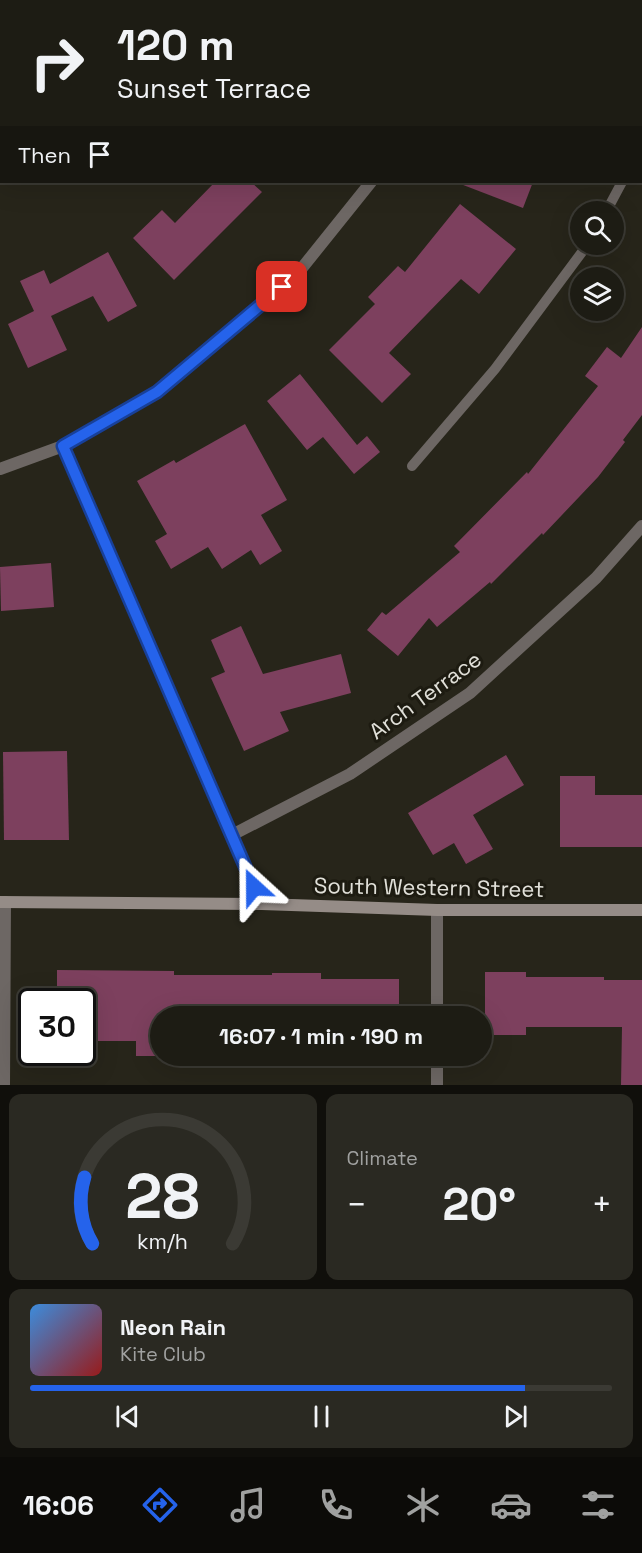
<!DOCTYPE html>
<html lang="en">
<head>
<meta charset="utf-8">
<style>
  :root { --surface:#1d1c14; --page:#2a2922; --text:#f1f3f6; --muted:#a0a1a0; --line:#3b3a34; --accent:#2563eb }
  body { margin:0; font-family:"Space Grotesk",sans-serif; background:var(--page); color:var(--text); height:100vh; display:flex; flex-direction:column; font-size:22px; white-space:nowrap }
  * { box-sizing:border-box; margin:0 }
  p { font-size:20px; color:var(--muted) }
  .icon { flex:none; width:33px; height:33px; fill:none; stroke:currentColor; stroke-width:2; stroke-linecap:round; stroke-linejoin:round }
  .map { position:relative; height:1085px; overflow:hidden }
  .sheet { display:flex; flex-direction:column; gap:9px; padding:9px; background:#100f0b; flex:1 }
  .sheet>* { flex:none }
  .hud { position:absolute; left:0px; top:0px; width:642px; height:183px; box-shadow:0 6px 24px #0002,0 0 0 2px var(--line); background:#1d1c14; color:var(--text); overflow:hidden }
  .controls { position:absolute; left:570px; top:201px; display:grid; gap:12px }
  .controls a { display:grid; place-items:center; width:54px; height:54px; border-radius:50%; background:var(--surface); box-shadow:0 6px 24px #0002,0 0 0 2px var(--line); font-size:30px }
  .speed { position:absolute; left:18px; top:988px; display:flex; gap:12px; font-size:30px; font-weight:700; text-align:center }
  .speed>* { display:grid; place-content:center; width:78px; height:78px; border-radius:50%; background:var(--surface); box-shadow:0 6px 24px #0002,0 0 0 2px var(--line); line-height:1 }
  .speed .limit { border:3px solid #111; border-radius:9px; background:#fff; color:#111 }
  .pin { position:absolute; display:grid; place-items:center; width:51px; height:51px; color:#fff; margin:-26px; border-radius:12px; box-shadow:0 3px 9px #0006 }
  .me { position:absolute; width:66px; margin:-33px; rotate:336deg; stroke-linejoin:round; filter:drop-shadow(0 0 4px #0008) }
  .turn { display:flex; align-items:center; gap:21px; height:126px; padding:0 18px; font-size:27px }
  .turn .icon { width:78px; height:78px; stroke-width:2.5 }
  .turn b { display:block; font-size:42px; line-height:51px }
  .then { display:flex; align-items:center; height:57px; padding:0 18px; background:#0003; gap:12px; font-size:22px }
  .big { font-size:45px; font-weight:700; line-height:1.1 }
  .sheet .card { flex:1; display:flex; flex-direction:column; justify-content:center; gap:9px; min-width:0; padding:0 21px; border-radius:12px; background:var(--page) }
  .sheet .dial { align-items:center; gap:0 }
  .dial svg { height:156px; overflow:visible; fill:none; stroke:var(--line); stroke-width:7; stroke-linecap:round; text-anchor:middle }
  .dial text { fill:var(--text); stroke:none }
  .song { display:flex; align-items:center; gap:18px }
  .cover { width:72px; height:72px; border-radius:9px; background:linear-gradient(135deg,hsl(210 70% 55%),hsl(0 70% 35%)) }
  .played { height:6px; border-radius:3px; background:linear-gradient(90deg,var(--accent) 85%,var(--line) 85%) }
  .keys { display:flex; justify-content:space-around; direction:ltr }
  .heat { display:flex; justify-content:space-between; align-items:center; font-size:33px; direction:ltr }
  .sheet .tiles { flex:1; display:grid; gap:9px; grid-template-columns:1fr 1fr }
  .card:last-child { grid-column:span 2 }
  .trip { position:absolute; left:150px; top:1006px; width:342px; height:60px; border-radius:30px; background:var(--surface); box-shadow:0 6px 24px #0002,0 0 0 2px var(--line); font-weight:700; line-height:60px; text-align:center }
  .menu { display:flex; height:96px; justify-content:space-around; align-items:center; background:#0c0b08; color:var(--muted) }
  .menu .icon { width:42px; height:42px }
  .menu .selected { color:var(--accent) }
  .menu b { font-size:27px; color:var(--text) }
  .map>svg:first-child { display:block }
  .building { fill:#7d405e }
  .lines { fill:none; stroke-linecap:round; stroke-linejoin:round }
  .lane { stroke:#6d6764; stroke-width:10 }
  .street { stroke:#6d6764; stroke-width:12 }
  .secondary { stroke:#958c87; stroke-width:12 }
  .route-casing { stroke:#184099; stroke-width:15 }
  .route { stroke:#2563eb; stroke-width:10 }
  .labels { text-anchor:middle; stroke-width:6; stroke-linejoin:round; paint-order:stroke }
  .street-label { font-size:22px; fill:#e1e0d9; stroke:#1d1b11 }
</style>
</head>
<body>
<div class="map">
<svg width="642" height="1085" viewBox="0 0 642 1085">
  <rect width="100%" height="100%" fill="#27251a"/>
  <g class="building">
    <path d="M215,182h36l11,10 -88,88 -41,-42 29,-28 13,13z"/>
    <path d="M458,182h75l-10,26 -65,-25z"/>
    <path d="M460,204l56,45 -37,45 -18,-15 -72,74 22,21 -29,29 -53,-53 46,-46 -7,-7 30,-31 7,6z"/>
    <path d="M108,252l29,54 -29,16 -15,-26 -42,20 16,34 -39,18 -20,-44 26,-13 -14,-30 24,-11 6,14z"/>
    <path d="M642,327v88l-19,25 2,2 -27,35 -55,58 -1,-2 -51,51 -1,-2 -53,45 -8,-9 -31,38 -31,-26 15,-18 4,3 74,-63 -6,-6 73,-74 1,2 70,-88 -13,-10 22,-29 14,11z"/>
    <path d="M300,374l57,71 10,-9 13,16 -26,22 -31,-37 -16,13 -40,-49z"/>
    <path d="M245,424l42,76 -26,15 21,36 -22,14 -9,-15 -29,19 -14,-22 -37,22 -16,-28 12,-7 -30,-53 37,-21 2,3z"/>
    <path d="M51,563l3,44 -53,4 -1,-44z"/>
    <path d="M241,626l22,48 78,-20 10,39 -71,19 9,19 -45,20 -33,-73 14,-6 -14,-32z"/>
    <path d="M67,751l2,89h-65l-1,-88z"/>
    <path d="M506,755l18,30 -51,30 20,34 -27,15 -12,-21 -21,12 -25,-42z"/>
    <path d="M560,776h35v19h47v52h-82z"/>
    <path d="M57,970l117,1v4h98v-2h49v6h78v38h-239v39h-24v-15h-54v-39h-25z"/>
    <path d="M485,972h41v5h78v3h38v105h-21l1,-58h-96v8h-41z"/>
  </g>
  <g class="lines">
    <g class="lane">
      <path d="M640,147l2,-2"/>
      <path d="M606,212l16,-30"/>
      <path d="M412,466l83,-97 93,-125"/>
    </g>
    <g class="street">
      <path d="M465,2v-2"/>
      <path d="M63,446l199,458"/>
      <path d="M0,469l63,-23 94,-54 141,-119 73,-91"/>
      <path d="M232,835l118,-61 120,-81 126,-115 46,-52"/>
      <path d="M437,1017v-107"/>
      <path d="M4,1085l1,-183"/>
      <path d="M437,1085v-29"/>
    </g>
    <path class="secondary" d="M0,902l262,2 175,6h205"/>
  </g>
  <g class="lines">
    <g class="route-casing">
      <path id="route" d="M254,887l-191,-441 94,-54 125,-105"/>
    </g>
    <use href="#route" class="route"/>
  </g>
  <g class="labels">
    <g class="street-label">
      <text transform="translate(425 695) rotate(-36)" y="8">Arch Terrace</text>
      <text transform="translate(429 887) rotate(1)" y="8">South Western Street</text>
    </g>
  </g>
</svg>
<div class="controls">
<a><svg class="icon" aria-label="search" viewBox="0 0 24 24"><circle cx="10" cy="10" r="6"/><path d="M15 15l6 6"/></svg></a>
<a><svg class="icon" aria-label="layers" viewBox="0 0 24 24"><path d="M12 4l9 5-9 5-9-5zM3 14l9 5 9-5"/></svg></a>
</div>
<div class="speed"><div class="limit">30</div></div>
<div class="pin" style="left:282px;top:287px;background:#d93025"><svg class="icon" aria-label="arrive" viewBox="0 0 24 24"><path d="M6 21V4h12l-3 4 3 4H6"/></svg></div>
<svg class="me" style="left:254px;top:887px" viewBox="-20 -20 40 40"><path d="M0-17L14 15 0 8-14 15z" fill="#2563eb" stroke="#fff" stroke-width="4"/></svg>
<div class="trip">16:07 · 1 min · 190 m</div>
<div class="hud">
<div class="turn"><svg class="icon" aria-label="right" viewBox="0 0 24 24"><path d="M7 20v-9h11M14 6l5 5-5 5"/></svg><div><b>120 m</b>Sunset Terrace</div></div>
<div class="then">Then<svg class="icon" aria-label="arrive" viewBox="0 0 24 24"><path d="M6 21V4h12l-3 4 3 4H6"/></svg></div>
</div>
</div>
<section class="sheet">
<div class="tiles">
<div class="card dial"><svg viewBox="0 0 100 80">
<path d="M14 69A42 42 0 1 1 86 69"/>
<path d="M14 69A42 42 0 0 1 10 35" stroke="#2563eb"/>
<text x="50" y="56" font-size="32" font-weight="700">28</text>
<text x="50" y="72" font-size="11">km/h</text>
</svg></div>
<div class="card"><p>Climate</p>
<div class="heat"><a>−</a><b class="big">20°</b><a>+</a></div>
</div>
<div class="card">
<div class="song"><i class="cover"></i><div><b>Neon Rain</b><p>Kite Club</p></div></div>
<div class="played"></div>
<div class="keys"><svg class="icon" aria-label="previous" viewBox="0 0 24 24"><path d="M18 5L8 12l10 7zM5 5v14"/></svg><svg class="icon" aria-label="pause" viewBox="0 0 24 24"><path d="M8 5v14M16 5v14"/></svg><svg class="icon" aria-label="next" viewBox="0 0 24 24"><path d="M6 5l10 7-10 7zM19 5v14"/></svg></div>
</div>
</div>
</section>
<nav class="menu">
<b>16:06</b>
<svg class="icon selected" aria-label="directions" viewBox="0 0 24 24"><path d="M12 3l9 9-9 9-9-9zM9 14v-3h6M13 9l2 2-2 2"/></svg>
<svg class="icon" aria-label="music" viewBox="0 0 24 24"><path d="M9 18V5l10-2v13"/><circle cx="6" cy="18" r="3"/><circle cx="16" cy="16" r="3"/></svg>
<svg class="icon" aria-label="phone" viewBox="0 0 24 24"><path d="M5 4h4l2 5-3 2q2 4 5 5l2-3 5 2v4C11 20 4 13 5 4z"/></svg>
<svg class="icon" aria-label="climate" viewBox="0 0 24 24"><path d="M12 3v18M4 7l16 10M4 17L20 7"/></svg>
<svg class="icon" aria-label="car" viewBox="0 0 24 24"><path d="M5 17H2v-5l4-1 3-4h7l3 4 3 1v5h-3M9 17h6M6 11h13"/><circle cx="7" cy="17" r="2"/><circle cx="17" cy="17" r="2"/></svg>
<svg class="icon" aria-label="filters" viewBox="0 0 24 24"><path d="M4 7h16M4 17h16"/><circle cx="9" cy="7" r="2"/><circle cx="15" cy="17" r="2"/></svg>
</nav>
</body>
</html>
